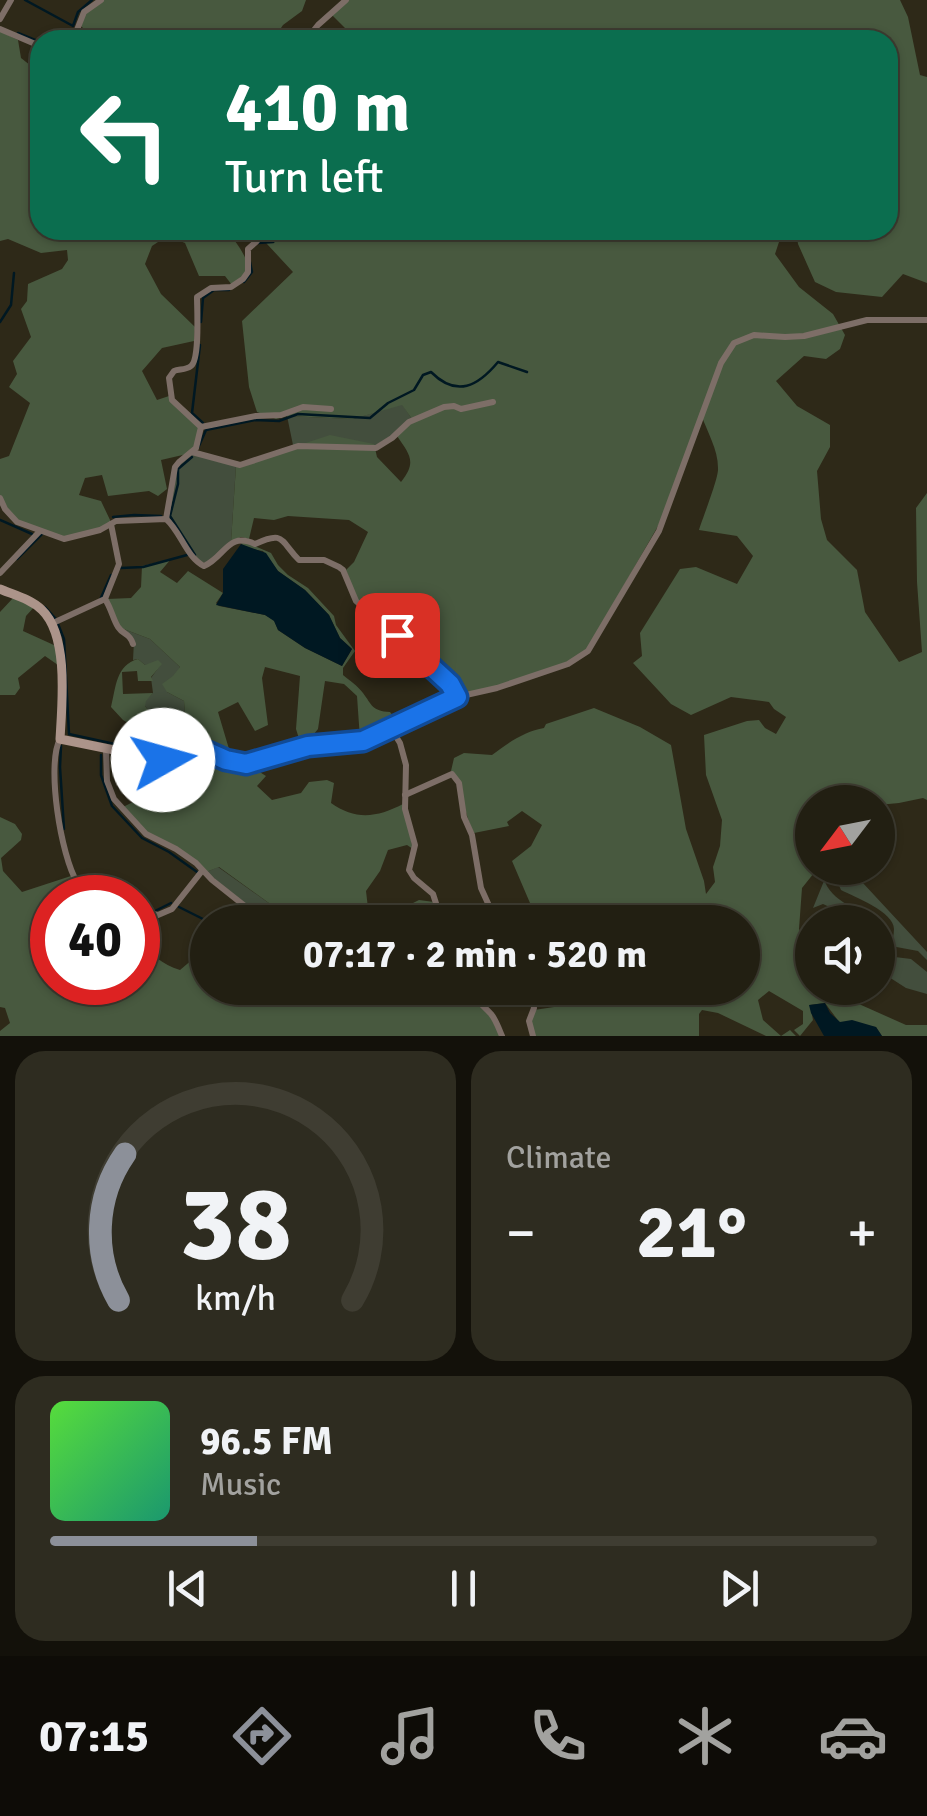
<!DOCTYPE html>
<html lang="en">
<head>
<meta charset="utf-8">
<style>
  :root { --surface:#221f12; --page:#2e2c20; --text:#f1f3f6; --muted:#a2a29f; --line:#3f3d32; --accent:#8c9099 }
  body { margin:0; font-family:Signika,sans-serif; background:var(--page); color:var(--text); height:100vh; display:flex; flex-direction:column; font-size:38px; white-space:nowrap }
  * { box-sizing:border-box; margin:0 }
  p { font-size:32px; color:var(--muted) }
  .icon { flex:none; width:55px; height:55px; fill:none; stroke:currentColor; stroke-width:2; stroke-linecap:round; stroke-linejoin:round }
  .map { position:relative; height:1036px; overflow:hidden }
  .side { display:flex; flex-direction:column; gap:15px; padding:15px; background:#13110a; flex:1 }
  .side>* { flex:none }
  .banner { position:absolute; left:30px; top:30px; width:868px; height:210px; border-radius:30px; box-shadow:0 2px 8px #0004,0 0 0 2px var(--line); background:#0b6e4f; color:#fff; overflow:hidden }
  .needle { width:65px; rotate:238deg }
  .controls { position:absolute; left:795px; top:785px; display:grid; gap:20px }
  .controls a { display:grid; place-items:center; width:100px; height:100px; border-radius:50%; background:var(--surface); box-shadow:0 2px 8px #0004,0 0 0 2px var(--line); font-size:50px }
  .speed { position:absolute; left:30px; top:875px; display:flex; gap:20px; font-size:50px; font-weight:700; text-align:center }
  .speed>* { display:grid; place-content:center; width:130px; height:130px; border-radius:50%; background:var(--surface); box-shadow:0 2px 8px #0004,0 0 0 2px var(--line); line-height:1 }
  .speed .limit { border:15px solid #d22; background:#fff; color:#111 }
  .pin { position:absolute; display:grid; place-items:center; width:85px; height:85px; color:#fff; margin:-42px; border-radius:20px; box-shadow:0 5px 15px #0006 }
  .me { position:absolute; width:110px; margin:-55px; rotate:83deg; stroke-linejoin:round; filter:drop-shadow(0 0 8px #0008) }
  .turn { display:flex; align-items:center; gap:35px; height:210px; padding:0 30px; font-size:45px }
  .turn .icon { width:130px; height:130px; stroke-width:2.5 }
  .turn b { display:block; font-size:70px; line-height:85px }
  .big { font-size:75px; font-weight:700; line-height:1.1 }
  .side .widget { flex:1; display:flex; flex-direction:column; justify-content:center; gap:15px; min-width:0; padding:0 35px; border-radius:30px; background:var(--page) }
  .side .dial { align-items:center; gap:0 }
  .dial svg { height:260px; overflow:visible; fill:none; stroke:var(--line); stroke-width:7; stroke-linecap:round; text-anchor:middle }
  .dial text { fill:var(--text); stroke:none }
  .song { display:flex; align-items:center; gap:30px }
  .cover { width:120px; height:120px; border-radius:15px; background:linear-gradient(135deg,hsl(110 70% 55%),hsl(160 70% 35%)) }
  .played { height:10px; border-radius:5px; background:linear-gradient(90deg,var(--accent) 25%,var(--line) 25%) }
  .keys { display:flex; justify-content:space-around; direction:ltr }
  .heat { display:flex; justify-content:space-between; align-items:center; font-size:55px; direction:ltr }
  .side .tiles { flex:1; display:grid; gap:15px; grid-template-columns:1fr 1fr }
  .widget:last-child { grid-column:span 2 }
  .trip { position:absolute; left:190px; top:905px; width:570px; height:100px; border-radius:50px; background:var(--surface); box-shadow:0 2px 8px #0004,0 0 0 2px var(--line); font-weight:700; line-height:100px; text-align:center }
  .tab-bar { display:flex; height:160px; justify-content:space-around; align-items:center; background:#0e0c07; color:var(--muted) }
  .tab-bar .icon { width:70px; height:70px }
  .tab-bar .current { color:var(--accent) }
  .tab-bar b { font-size:45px; color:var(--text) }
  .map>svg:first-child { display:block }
  .green { fill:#434e3d }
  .forest { fill:#48593f }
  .water { fill:#001822 }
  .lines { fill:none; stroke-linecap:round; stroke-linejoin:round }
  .stream { stroke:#001822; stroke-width:2.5 }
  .street { stroke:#7d6e67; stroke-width:6 }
  .secondary { stroke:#ac948a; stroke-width:9 }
  .route-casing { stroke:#114b97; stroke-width:25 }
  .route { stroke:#1a73e8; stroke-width:18 }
</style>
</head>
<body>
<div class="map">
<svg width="927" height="1036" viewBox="0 0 927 1036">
  <rect width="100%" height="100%" fill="#2e2918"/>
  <g class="green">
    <path d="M402,404l10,15 -17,15 -21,12 -81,-1 -6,-29 66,3z"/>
    <path d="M193,454l43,12 -5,76 -22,21 -10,-1 -32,-45 9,-49z"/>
    <path d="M121,628l29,11 30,28 -13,25 17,9 2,28 -12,-3 -14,5v-6l-15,-19v-5l8,-8 -2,-15 10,-14 -16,1 -7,-6 -5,1 1,-19z"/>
    <path d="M218,867l55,39 9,16h-15l-61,-50z"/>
    <path d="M839,868h21l-1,8 3,6 65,70v8l-9,-9 -27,-5c1,-5 3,-11 3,-17 0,-17 -39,-32 -53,-39l-6,-14z"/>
    <path d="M828,871l-3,11c10,24 41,28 59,43l-2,23 5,8 24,3 16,13v22l-21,-6 -28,-18v-48h-16l-39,-18 -10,4z"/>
  </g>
  <g class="forest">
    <path d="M103,0h203l-4,11 -19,14 -10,15h-178l-15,-15 7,-14z"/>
    <path d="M349,0h551l8,17 12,58 7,2v206l-24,-9 -21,23 -46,-5 -21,-10 -17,-38 -2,-14h92v-190h-561l15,-4 5,-6 -15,-15 10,-11z"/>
    <path d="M0,31l18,9 3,18 19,15v157h187c7,11 27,32 18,44 -4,5 -9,8 -13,11l-7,-9h-26l-14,-33 -18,-7 -15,10 -7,18 16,30 34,33 -1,14 -32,7 -20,23 15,29 12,-4 30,30 -5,24 -7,4 -26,6 6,29 -9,7 -9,-5 -41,5 -6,-21 -17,3 -6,17 22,6 10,21 -11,7 -35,9 -44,-15 -15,-15 -6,-13v-36l9,-3 21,-53 -21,-16 8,-13 -4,-13 18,-24 -10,-28 6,-8 1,-17 34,-15 6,-9 -1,-10 -26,3 -33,-14 -8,2z"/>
    <path d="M254,230h525l2,6 -6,18 24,33 34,27 12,21 -5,14 -14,10 -22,-3 -28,25 21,25 33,19v22l-13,24 4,48 6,21 30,30 8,42 34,50 23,-10 -5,-70 -1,-74 11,-15v307l-4,-2 -24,5 -21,2v-3h-66v66h6l-16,20 -3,41 7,14 6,3v42h26l3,8 65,29h21v11h-45l-6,-9 -36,-4 -15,-20 -15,2 3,15 -13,16 -6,-6 9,-6v-13l-34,-20 -11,9 5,20 18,16 9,-6 6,6h-30l-48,-23 -16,-3 -3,4v22h-164l-4,-15 3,-11 20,-3 -3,-19h191v-66h-231l21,-9 -2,-10 -18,-42 19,-15 11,-21 -20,-14 -15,11 2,4 -35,7c-11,-22 -10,-40 -23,-62l3,-13 10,-5 28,2c14,-11 33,-24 52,-27l2,-4 48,-16 46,19 31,18 15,84 18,52 2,13 9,-12 -2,-15 7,-21 2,-26 -16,-45 -2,-40 43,-14 12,-1 6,8 11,6 10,-17 -12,-8 -5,-7 -38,-5 -40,18 -20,-11 -38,-41 9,-7 -2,-23 40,-64 16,-2 41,17 16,-28 -16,-20 -38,-6c4,-13 20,-53 19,-62 0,-19 -11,-36 -17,-54l-39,105 -74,129c-33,27 -87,38 -129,47l-102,-95 -11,-30 8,-8 14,-30 -19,-12 -61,-4 -14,4 -20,-2 -5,21 -8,-2 -10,5 5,-76 94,-31 44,9 3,13 24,25c16,-20 9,-27 -4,-46l15,-17 -10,-14 -49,14 -66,-3 -11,3 -19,-7 -8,-25 -7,-66 51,-49z"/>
    <path d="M243,541l28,12 7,12 10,10 20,13 26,28 2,9 19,26 -12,17v7c6,5 15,11 20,18 9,12 9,18 27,19l4,5 1,7 -35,15 -3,-43 -13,-12 -19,-3 -7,48 -9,11v3l-8,2 -5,-16 4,-53 -35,-9 -3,11 6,47 -13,6 -17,-29 -20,10 14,47 -26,-10 -20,-20 -2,-28 -17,-9 -5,-8 11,-8 7,-9 -30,-28 -29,-11 -14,-29 24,-1 10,-11 1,-21 29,-7 -11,13 17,11 11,-12 35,22 -7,10 3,3 46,9 9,5 4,10 27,18 37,18 10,-17 -12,-11 -11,-23 -24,-25 -27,-19 -15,-20 -13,-2 -9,-5z"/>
    <path d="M14,597l21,9 -9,10 -3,15 33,15 2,19 -13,-9 -27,22 2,10 -5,7h-15v-83z"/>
    <path d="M138,659l7,6 13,-5 4,4 -11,13 2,4h-15l-1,-10 -15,1 1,22 30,-1 -7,8 -1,5 15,20v5l-12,-7 -15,2 -10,-6 -12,-13c5,-20 5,-42 27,-48z"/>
    <path d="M197,754l53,12 16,10 -9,10 15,14 29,-7 8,-11 18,-2 7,3 -3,20c25,18 47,14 72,1l10,45 -6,-4 -19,5 -8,21 -14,20 2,17 29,3 22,-11 15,2 -21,10 -11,10h-120l-9,-16 -54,-39 -13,5 -60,-41 -23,-24 16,-8 -1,-3 4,-11c22,2 39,1 59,-8z"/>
    <path d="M0,817l15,7 7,10 -1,6 -20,18 2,13 19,21 49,-16 29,18v3l-48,1v84h86v-41c13,12 24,24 42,29l27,-23 1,41h204l-8,8 3,7c22,3 46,4 67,-5l18,21 9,17h-501v-5l10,-8 -5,-15 -5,-1z"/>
  </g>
  <g class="water">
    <path d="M241,544l25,9 12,18 27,19 24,25 11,23 12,11 -10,17 -37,-18 -27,-18 -4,-9 -9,-6 -49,-10 7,-12v-24z"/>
    <path d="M825,1003l5,10 10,9 12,-2 24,7 6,9h-58l-13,-23 -2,-8z"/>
  </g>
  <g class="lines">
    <g class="stream">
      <path d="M25,0l48,26 5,-14 14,-12"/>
      <path d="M81,32l16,8"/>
      <path d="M18,33l22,9"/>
      <path d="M258,243l15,-1 13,-12"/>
      <path d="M244,282l8,-10 -2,-10"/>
      <path d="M0,322l11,-17 3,-32"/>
      <path d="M201,322l2,-24 11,-8h15"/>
      <path d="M200,345l-8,68 11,10"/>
      <path d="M198,448l8,-18 49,-10 24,1 19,-7 72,4 18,-15 26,-13 9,-15 8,-3c26,26 47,14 67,-10l29,10"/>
      <path d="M192,457l-14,12v15l-8,32 25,39"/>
      <path d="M113,517l21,-2 27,1"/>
      <path d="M0,520l32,14"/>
      <path d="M17,559l26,-26"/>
      <path d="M121,568l22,-1 44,-12"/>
      <path d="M100,600l11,-25"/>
      <path d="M45,607l11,12"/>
      <path d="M58,624l6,15 5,95 87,19 39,-6"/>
      <path d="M61,746l-1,21 4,62"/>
      <path d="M101,755v20l11,31 30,32 27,14 28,20"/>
      <path d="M92,886l21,12"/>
      <path d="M179,907l30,15"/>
      <path d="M155,911l16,-8"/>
    </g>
    <g class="street">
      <path d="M0,19l11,-19"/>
      <path d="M0,29l40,17"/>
      <path d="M73,40l11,-28 17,-12"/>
      <path d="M306,40l12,-15 28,-25"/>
      <path d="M201,427l55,-11 25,-1 22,-8 28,2"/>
      <path d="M192,452l48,13 58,-19 78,2 16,-10 17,-16 35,-15 10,-1 7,3 32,-7"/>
      <path d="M0,498l5,11 12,13 47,17 36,-9 16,-9 50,-2c15,13 20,38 38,47 21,-9 24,-35 51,-22 30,-14 25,-3 44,16h25l15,7 4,3 13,31 85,73 9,10 7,13 40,-9 71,-24 20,-13 71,-120 62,-168 13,-20 20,-8 31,2 19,-1 63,-16h60"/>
      <path d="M166,519l9,-52 4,-5 17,-14 5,-21 -29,-27 -3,-22 5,-7c5,-2 12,-1 17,-5 9,-7 6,-57 6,-69l14,-9 20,-1 12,-8 5,-7v-23l9,-8"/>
      <path d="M0,573l39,-41"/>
      <path d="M105,599c6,9 8,20 13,28 6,9 11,5 15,17"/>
      <path d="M53,623l52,-24 14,-35 -8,-40"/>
      <path d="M390,727l10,16 6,22 -1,44 10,36 -6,25 5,8 19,16 9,28"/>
      <path d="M60,739c-14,26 1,117 17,143l32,16"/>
      <path d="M106,750l1,31 7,18 32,35 30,15 20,14 16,17 53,42"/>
      <path d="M405,795l47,-21 7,9 5,34 8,18 9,53 10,22 -25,12"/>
      <path d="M138,909l20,6 14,-6 30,-38"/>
      <path d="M491,910l5,-3 10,15"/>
      <path d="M472,988c3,13 10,16 19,26 5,6 8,15 11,22"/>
      <path d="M530,988l4,20 -5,13 4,15"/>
    </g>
    <path class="secondary" d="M0,589c14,6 31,10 42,21 27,26 20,94 18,129l103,21 33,-8h12l18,9 19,3 63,-18 55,-5 94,-44"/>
  </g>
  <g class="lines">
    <g class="route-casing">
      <path id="route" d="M163,760l33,-8h12l18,8 20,4 62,-18 55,-5 94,-44 -7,-13 -53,-49"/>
    </g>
    <use href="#route" class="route"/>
  </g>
</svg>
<div class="controls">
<a><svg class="needle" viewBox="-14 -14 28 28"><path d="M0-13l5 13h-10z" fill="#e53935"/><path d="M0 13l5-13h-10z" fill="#a2a29f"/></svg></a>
<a><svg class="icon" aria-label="sound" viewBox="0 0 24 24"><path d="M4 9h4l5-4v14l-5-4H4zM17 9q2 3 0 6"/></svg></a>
</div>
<div class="speed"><div class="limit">40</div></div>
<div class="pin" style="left:397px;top:635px;background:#d93025"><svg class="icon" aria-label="arrive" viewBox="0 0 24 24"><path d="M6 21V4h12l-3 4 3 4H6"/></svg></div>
<svg class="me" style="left:163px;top:760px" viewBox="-20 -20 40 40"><circle r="19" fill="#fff"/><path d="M0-13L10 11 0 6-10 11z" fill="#1a73e8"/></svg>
<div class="trip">07:17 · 2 min · 520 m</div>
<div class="banner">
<div class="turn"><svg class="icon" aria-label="left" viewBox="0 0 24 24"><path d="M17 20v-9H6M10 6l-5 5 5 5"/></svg><div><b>410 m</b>Turn left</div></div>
</div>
</div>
<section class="side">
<div class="tiles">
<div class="widget dial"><svg viewBox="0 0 100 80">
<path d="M14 69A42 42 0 1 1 86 69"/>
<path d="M14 69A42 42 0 0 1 16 24" stroke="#8c9099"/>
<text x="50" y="56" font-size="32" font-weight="700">38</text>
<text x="50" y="72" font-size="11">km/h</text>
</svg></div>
<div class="widget"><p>Climate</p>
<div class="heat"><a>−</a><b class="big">21°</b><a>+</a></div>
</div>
<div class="widget">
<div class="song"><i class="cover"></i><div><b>96.5 FM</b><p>Music</p></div></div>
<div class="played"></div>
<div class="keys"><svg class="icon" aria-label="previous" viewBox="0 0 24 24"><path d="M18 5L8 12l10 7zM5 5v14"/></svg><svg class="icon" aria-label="pause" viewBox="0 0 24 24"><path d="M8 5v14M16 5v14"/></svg><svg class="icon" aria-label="next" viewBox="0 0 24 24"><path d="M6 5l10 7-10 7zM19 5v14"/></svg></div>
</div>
</div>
</section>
<nav class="tab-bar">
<b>07:15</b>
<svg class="icon current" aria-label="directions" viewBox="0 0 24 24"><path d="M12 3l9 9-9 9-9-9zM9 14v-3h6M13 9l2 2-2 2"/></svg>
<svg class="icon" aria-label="music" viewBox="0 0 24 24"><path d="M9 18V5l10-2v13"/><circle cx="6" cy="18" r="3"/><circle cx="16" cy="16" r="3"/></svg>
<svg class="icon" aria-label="phone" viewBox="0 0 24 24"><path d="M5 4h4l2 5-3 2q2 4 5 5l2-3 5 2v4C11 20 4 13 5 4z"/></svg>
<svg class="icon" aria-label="climate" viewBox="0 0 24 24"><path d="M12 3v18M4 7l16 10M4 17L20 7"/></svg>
<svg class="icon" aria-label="car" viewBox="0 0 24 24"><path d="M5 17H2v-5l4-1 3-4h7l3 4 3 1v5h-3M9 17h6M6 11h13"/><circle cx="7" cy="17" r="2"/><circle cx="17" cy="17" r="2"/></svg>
</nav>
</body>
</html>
